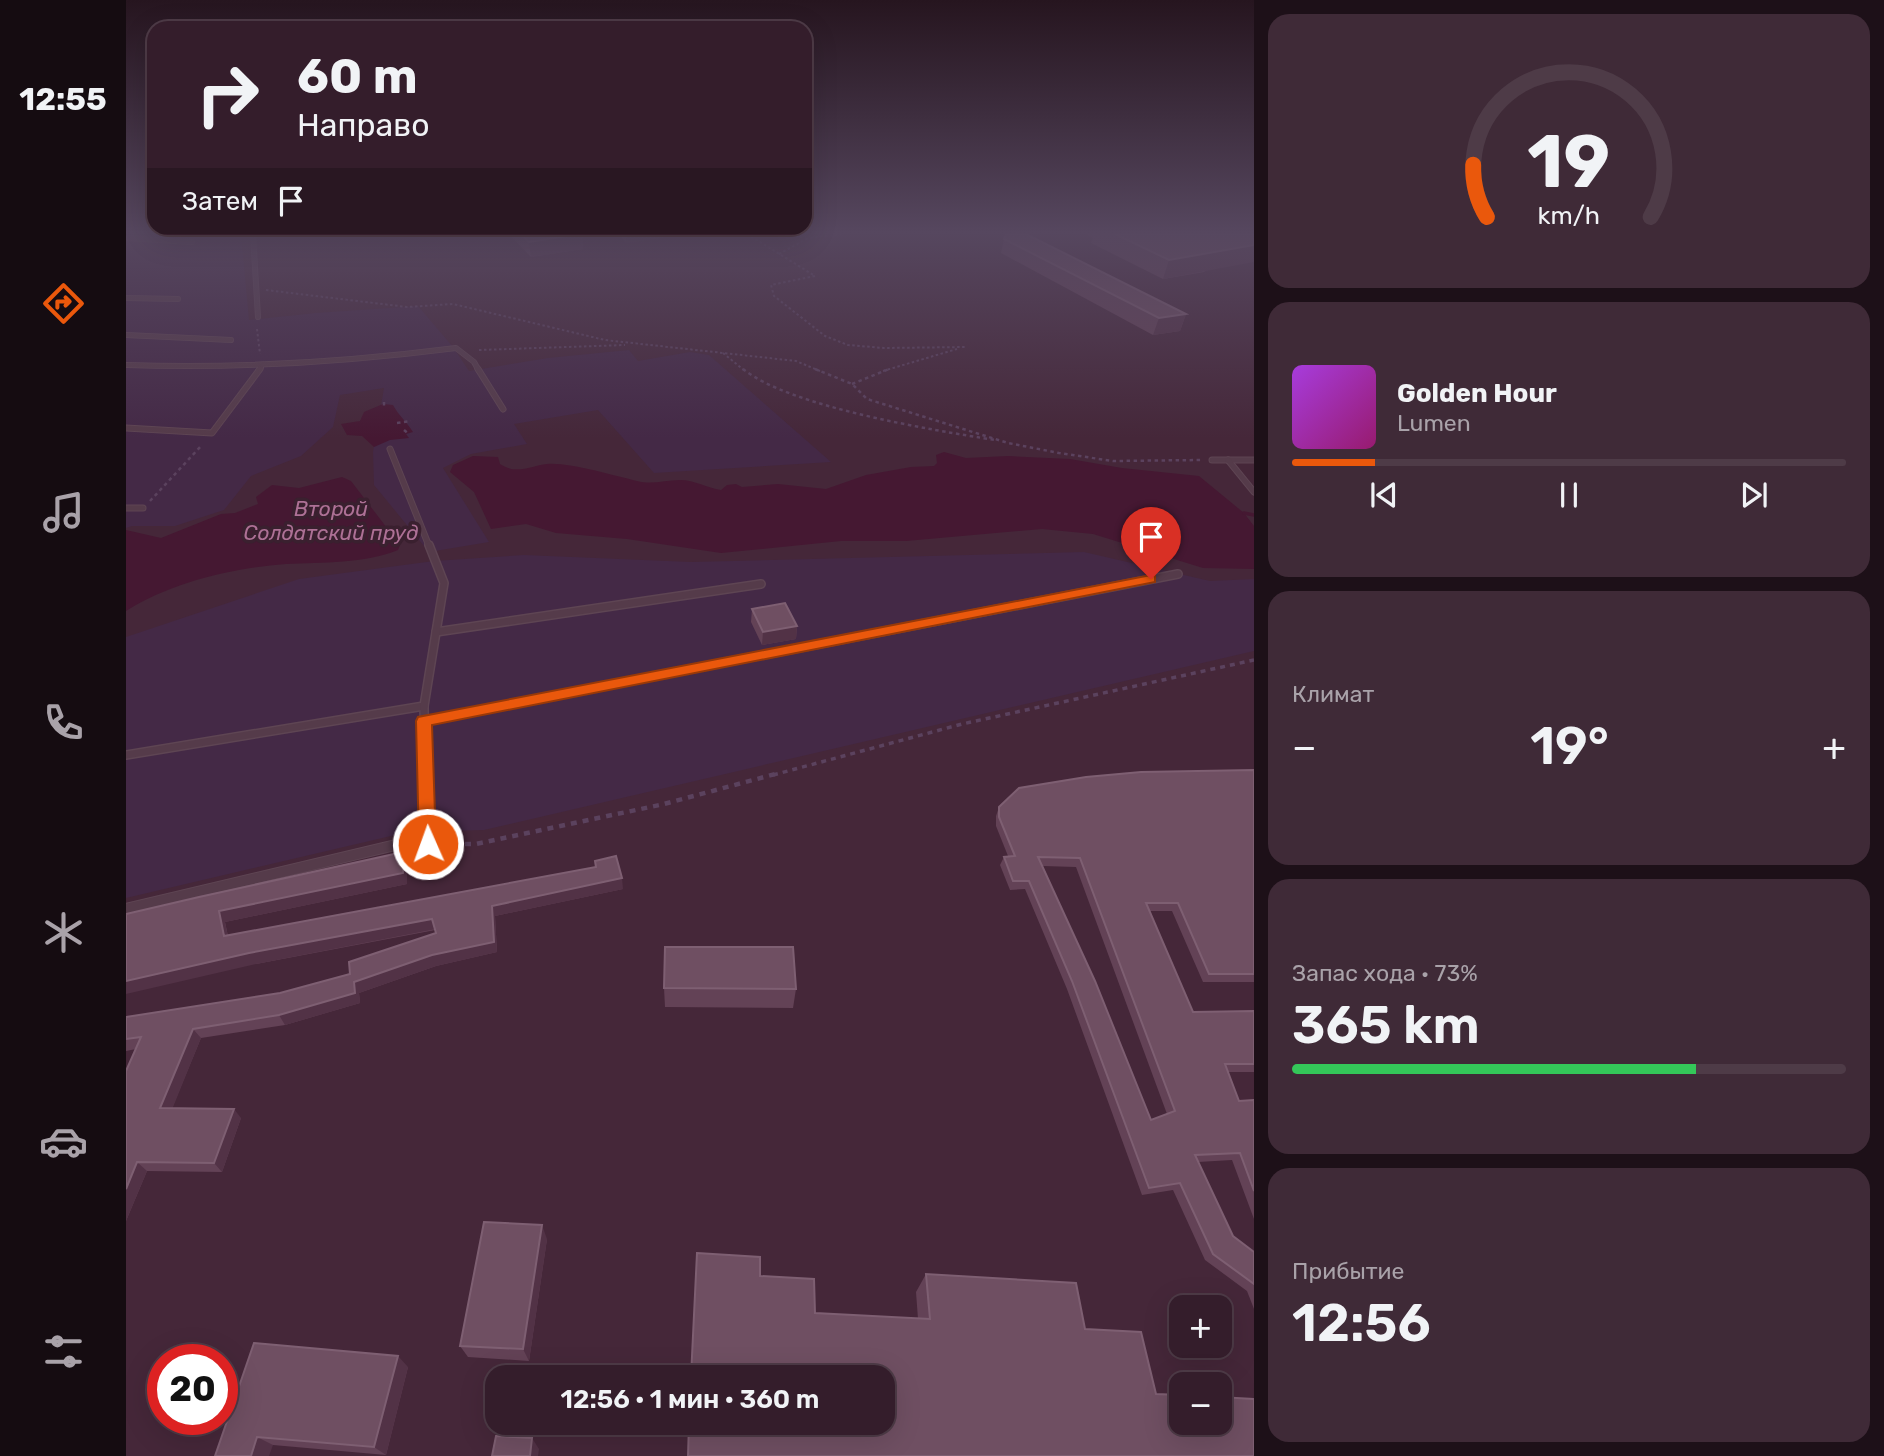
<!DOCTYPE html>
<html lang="ru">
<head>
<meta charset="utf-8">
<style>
  :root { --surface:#341d2b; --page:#3f2a37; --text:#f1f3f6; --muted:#a9a2a9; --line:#4e3b47; --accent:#ea580c }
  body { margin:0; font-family:Rubik,sans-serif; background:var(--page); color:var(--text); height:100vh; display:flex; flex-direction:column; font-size:26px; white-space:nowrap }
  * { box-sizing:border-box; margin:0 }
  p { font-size:23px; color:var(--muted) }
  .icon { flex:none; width:38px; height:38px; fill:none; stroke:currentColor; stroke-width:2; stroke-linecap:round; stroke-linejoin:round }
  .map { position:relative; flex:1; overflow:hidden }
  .side { display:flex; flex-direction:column; gap:14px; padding:14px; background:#1d1018; width:630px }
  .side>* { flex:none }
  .hud { position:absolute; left:21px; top:21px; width:665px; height:214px; border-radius:21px; box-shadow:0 7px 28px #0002,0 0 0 2px var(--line); background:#341d2b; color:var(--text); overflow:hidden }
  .tools { position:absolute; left:1043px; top:1295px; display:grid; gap:14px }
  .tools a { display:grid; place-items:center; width:63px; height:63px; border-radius:14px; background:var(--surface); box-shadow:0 7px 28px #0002,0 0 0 2px var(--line); font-size:35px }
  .speed { position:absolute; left:21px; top:1344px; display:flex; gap:14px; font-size:35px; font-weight:700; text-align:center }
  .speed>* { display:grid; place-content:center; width:91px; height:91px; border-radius:50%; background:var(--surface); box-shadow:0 7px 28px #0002,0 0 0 2px var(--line); line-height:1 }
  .speed .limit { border:10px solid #d22; background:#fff; color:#111 }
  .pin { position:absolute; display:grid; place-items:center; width:60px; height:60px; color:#fff; margin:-72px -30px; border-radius:50% 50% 50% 0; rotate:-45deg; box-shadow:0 0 7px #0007 }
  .pin .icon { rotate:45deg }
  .me { position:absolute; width:77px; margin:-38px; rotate:358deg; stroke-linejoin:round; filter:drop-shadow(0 0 5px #0008) }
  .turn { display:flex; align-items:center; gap:24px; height:147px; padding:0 35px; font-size:32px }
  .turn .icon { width:91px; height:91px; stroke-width:2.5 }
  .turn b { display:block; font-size:49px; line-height:60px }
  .then { display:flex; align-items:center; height:66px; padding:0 35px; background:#0003; gap:14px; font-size:26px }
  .big { font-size:52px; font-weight:600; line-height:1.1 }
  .side .tile { flex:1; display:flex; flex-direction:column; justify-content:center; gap:10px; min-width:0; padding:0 24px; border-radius:21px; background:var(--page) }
  .side .dial { align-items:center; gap:0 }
  .dial svg { height:182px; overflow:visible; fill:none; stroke:var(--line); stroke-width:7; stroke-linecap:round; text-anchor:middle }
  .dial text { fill:var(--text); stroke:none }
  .song { display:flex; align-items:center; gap:21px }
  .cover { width:84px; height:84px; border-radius:10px; background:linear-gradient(135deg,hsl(280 70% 55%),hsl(320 70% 35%)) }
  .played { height:7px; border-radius:4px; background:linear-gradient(90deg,var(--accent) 15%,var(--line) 15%) }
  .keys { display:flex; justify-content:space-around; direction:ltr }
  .heat { display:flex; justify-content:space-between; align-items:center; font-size:38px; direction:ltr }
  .charge { height:10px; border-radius:5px; background:linear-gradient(90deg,#34c759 73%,var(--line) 0) }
  .trip { position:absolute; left:359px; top:1365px; width:410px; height:70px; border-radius:21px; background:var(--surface); box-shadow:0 7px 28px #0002,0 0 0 2px var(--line); font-weight:600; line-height:70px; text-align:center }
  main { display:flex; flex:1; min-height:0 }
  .tab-bar { display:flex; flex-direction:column; width:126px; justify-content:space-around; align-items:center; background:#150c11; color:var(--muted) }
  .tab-bar .icon { width:49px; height:49px }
  .tab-bar .on { color:var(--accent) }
  .tab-bar b { font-size:32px; color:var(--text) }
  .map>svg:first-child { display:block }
  .green { fill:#442946 }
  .water { fill:#451832 }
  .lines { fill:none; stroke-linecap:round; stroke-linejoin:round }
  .stream { stroke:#451832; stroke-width:3.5 }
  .lane-far3-casing { stroke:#5e4553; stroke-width:6 }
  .lane-far2-casing { stroke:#5e4553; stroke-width:7 }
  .lane-far1-casing { stroke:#5e4553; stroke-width:10 }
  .lane-casing { stroke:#5e4553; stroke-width:12 }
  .path-far3 { stroke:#5b425e; stroke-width:2; stroke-dasharray:2.5 2.5; stroke-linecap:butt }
  .path-far2 { stroke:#5b425e; stroke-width:2.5; stroke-dasharray:3.5 3.5; stroke-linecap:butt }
  .path-far1 { stroke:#5b425e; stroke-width:3.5; stroke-dasharray:5 5; stroke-linecap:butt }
  .path { stroke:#5b425e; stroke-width:4.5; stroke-dasharray:6 6; stroke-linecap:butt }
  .lane-far3 { stroke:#553b4a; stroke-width:4.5 }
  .lane-far2 { stroke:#553b4a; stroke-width:5 }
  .lane-far1 { stroke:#553b4a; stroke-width:7 }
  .lane { stroke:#553b4a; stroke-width:10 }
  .wall { fill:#634256; fill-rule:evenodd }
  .shaded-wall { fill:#523246 }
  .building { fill:#6f4f62; stroke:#7e5f72; stroke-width:2; fill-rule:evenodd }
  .route { fill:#ea580c; stroke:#983908; stroke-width:2 }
  .labels { text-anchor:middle; stroke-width:7; stroke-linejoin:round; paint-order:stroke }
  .far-water-label { font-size:21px; font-style:italic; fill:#ae7196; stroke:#3a202f }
</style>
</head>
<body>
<main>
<nav class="tab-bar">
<b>12:55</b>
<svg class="icon on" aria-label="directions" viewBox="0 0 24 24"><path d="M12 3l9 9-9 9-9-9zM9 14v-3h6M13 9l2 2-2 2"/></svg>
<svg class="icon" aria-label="music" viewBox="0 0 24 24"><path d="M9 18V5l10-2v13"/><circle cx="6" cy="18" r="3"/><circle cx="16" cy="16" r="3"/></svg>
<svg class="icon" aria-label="phone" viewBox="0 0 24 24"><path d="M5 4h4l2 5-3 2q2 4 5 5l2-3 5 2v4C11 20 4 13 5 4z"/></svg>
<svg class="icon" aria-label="climate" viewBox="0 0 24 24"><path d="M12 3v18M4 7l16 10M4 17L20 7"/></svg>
<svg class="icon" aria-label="car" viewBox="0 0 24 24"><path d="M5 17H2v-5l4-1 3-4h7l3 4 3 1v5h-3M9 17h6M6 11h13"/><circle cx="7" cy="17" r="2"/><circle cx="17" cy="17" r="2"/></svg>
<svg class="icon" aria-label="filters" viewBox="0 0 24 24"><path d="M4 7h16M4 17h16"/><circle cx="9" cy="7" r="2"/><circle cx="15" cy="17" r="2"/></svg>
</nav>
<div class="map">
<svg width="1128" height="1456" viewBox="0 0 1128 1456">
  <rect width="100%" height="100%" fill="#452739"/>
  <g class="green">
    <path d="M0,234h115l8,86 67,-7 102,-7 35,41 16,24 79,-13 81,-8 9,11 52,-9 19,3 122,107 -177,11 -56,-63 -84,14 13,20 -56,10 -28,14 46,74 -60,10 -55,-67 -1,-33 11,-64 -44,7 -7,32 -32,29 -50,20 -27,34 -49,16h-43l-6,2z"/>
    <path d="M958,552l126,29 44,-2v72l-770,179 -76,2 -282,66v-261l173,-58 135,-18 90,-6 167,7z"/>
  </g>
  <g class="water">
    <path d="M257,404l10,1c5,10 14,17 20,27l-7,2 3,4 -19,2 -16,7 -12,-11 -15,-1 -6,-11 19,-3 4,-9z"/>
    <path d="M818,452l22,6 42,-2 62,3 52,9 77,8 45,37 10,13v43l-51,-1 -110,-34 -51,-5 -136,12h-65l-120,12 -94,-14 -71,-6 -30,-9 -35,5 -17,-37 -24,-20 3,-7 20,-9 25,1 2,7c17,11 30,2 47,0 22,-2 68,12 90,17 15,4 28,-1 43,-1 15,0 27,8 41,10l6,-5 9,-1 6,3 36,-3 48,5 40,-14 45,-8 23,-1 3,-3 -1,-8z"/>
    <path d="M216,477l9,4 49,64 -2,5c-34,14 -75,12 -112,14 -54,4 -114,18 -160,47v-81l35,8 60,-24 14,-1 23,-9 -2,-7 16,-12 27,3z"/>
  </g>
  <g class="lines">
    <path class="stream" d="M1118,513l10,2"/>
    <g class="lane-far3-casing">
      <g id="lane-far3">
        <path d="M127,234l5,83"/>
        <path d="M0,238l66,4"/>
        <path d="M0,298l52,1"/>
        <path d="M0,335l105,5"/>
        <path d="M0,365c111,4 220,-3 330,-17l18,14 5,9"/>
        <path d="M132,371l3,-4"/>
      </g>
    </g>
    <g class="lane-far2-casing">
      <g id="lane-far2">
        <path d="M352,369l25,40"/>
        <path d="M0,428l86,5 48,-64"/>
        <path d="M264,449l39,97"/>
        <path d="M1086,460h42"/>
        <path d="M1102,460l26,32"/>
        <path d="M0,508h17"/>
      </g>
    </g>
    <g class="lane-far1-casing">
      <g id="lane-far1">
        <path d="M310,632l325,-48"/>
        <path d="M298,721l754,-147"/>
        <path d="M0,755l298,-49"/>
        <path d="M299,775l-1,-69 20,-123 -15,-38"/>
      </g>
    </g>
    <g class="lane-casing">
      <g id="lane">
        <path d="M299,773l2,71"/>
        <path d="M0,909l278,-66"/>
      </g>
    </g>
    <g class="path-far3">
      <path d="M621,234l68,42 -44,9 3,11 51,40 23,9 36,3 82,-1"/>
      <path d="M649,234l31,3"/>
      <path d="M653,254l29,-16 35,-4"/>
      <path d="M140,290l141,17 46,-3 152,36 191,21 24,10"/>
      <path d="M131,329l3,25"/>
      <path d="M353,350l146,-5"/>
      <path d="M597,353l22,18"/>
      <path d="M757,371l74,-22"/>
    </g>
    <g class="path-far2">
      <path d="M617,369c47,38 189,61 252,71"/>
      <path d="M689,369l37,15 15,15 141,44 51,10 54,8 88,-1"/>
      <path d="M726,384l37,-15"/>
      <path d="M258,402v5"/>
      <path d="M271,423l14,-2"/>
      <path d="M278,430l5,4"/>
      <path d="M24,501l52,-56"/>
    </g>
    <path class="path-far1" d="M647,775l189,-51 292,-64"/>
    <path class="path" d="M315,844h35l188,-40 115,-31"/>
    <use href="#lane-far3" class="lane-far3"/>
    <use href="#lane-far2" class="lane-far2"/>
    <use href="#lane-far1" class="lane-far1"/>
    <use href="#lane" class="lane"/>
  </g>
  <g class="wall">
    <path d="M383,234h73l1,15 -52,8z"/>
    <path d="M493,234h61v1l-54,8z"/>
    <path d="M960,234h168l-50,38 -41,7 -72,-36 2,-5z"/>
    <path d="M878,239l182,75 -6,17 -27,4 -152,-82z"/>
    <path d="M626,609l45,17 -1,13 -34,6 -11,-23z"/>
    <path d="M1128,770v212h-51l-31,-71h-22l43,101 61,-1v61h-26l11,29 15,-1v119l-22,-59 -34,2 35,74 21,16v57l-7,-18 -42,-31 -32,-70 -31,5 -75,-206 -42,-100 -15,1 -10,-25 4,-8 4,-1 -12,-30v-10l3,-9zM917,866l33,1 91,247 -16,6z"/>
    <path d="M277,852l4,11v21l-182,38 3,14 367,-69v-6l28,28 -128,27 2,36 -61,14 -77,27 1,10 -75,22 -84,13 -29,70 69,10 -19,54 -75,-1 -21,50 10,-172 -10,2v-34l154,-24 70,-19 86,-41 -1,-3 -179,34 -130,-50z"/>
    <path d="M538,988l132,1 -3,19 -128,-1z"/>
    <path d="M421,1239l-18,122 -61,-4 -8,-11z"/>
    <path d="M800,1274l150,9 -388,173 72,-180 55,37 103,6 -2,-27z"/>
    <path d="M282,1367l-22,88 -113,-10 -58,11z"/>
  </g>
  <g class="shaded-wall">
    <path d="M456,234l1,15 -52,8 -2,-15z"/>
    <path d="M500,234h54v1l-54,8z"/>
    <path d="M1128,245v17l-91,17 6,-19z"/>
    <path d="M1060,314l-6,17 -27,4 6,-17z"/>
    <path d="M671,626l-1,13 -34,6 1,-13z"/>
    <path d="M277,852l4,11v21l-182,38 5,25 -6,-11 -5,-25z"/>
    <path d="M496,878l1,11 -128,27 2,36 -61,14 -77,27 1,10 -75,22 -6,-10 75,-33 138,-76z"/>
    <path d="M306,919l4,10 -180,35 -130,30v-13l123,-28z"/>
    <path d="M67,1029l8,9 -32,79 -9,-9z"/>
    <path d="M108,1109l7,9 -19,54 -8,-9z"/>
    <path d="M11,1162l10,9 -21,50v-32z"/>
    <path d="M416,1225l5,14 -18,122 -6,-12z"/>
    <path d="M272,1356l10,11 -22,88 -12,-8z"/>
    <path d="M131,1437l16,8 -4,11h-18z"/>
    <path d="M406,1438l7,11 -1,7h-8z"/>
  </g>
  <g class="building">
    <path d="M395,234h58l-50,8z"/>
    <path d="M880,234h20l160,80 -27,4 -155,-79z"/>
    <path d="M989,234h139v11l-85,15z"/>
    <path d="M659,603l12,23 -34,6 -11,-23z"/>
    <path d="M1128,770v204h-45l-31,-71h-32l47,109 61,-1v53h-29l14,37 15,-1v91l-14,-38 -45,2 38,81 21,16v32l-41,-30 -33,-71 -31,5 -77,-207 -43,-100h-16l-9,-24 11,-1 -16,-39v-10l20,-19 67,-11 55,-5zM912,857l42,1 95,253 -24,9 -56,-139z"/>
    <path d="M277,852v21l-184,38 5,25 372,-69 -1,-6 21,-5 6,22 -130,28 2,36 -62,13 -78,27 1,11 -76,22 -86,14 -33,79 74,1 -20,54 -77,-1 -11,27v-118l15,-34 -15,2v-22l154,-24 70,-19 -1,-12 87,-29 -4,-14 -183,34 -123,28v-67l73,-17z"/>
    <path d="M539,947h128l3,42 -132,-1z"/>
    <path d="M358,1222l58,3 -19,124 -63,-3z"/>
    <path d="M571,1253l63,4v19l54,3 1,34 115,6 -4,-45 150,9 9,46 56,3 15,62 25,1v28h39v-26l34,2v57h-566l1,-33h193v-46h-191z"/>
    <path d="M128,1343l144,13 -24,91 -117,-10 -6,19h-36z"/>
    <path d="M370,1436l36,2 -2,18h-38z"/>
  </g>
  <linearGradient id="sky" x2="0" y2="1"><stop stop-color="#26151f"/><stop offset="0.53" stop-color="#56475f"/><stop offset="1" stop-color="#56475f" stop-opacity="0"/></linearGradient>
  <rect width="1128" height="438" fill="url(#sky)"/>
  <path class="route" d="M1025,575l4,1v6l-723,143 4,119 -2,5h-13l-2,-5 -3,-123 2,-4z"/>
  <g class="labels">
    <g class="far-water-label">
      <text x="205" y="516">Второй<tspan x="205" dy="24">Солдатский пруд</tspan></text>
    </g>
  </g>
</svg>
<div class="tools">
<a>+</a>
<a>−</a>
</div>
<div class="speed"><div class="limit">20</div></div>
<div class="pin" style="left:1025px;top:579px;background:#d93025"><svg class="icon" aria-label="arrive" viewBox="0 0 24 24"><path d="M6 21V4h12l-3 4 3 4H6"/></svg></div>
<svg class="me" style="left:302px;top:844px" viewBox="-20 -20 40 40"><circle r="17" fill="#ea580c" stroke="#fff" stroke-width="3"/><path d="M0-11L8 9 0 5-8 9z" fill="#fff"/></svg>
<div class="trip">12:56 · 1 мин · 360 m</div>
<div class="hud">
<div class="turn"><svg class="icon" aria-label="right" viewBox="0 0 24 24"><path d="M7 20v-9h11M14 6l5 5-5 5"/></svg><div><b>60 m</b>Направо</div></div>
<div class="then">Затем<svg class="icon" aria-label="arrive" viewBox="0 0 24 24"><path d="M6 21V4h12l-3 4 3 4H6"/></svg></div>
</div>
</div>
<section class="side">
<div class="tile dial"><svg viewBox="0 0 100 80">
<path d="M14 69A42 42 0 1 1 86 69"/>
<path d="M14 69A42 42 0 0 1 8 46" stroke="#ea580c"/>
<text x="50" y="56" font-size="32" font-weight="700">19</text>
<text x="50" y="72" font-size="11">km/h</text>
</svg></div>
<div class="tile">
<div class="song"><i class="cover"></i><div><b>Golden Hour</b><p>Lumen</p></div></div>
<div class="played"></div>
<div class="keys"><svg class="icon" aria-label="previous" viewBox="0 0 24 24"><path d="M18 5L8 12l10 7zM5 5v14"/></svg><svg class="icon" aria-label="pause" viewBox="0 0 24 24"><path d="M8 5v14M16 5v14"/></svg><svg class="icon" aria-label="next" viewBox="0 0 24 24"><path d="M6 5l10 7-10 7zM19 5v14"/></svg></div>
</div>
<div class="tile"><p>Климат</p>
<div class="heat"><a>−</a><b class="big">19°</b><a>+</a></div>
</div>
<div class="tile"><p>Запас хода · 73%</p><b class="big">365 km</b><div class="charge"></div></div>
<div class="tile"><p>Прибытие</p><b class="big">12:56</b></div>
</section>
</main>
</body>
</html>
